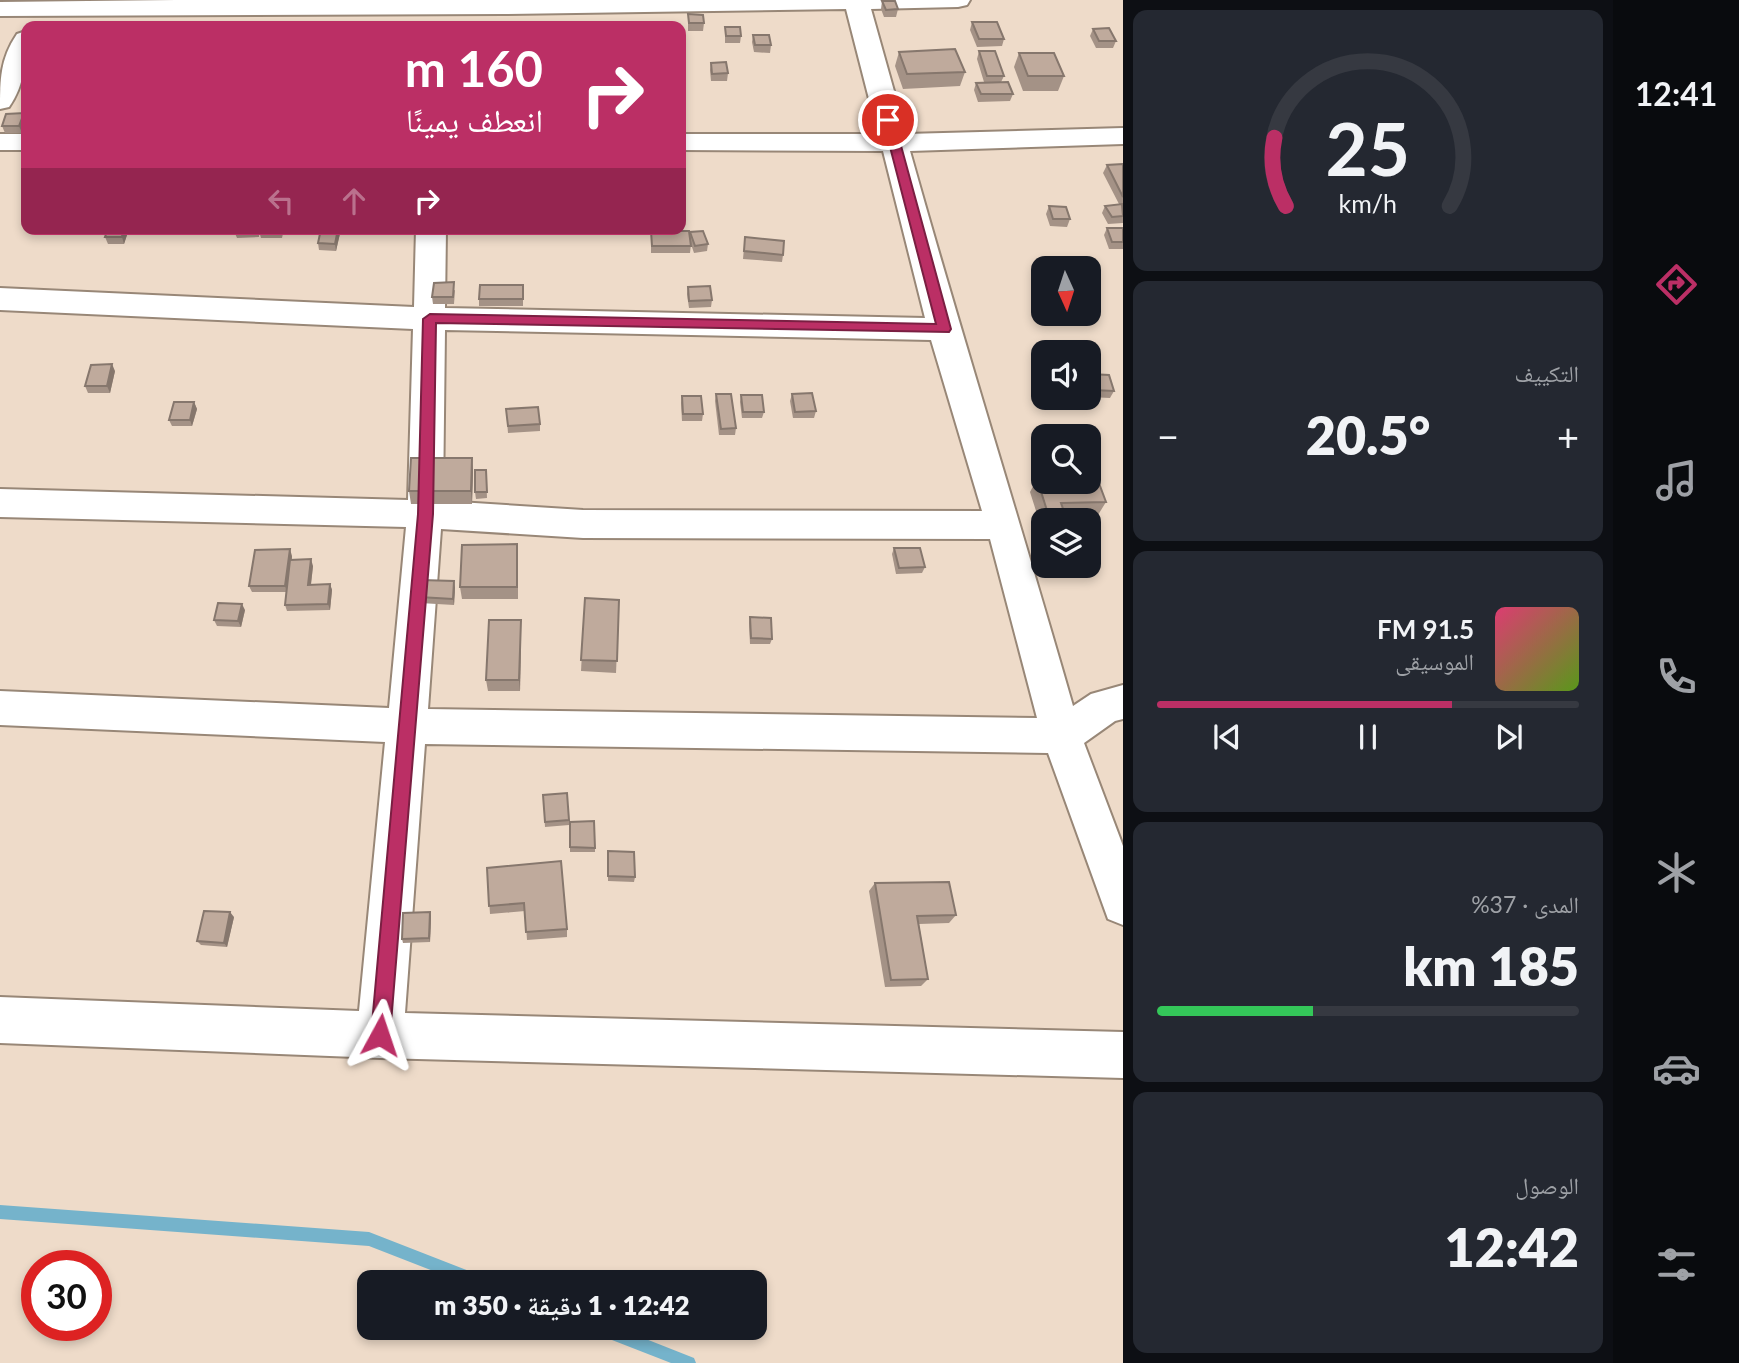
<!DOCTYPE html>
<html lang="ar">
<head>
<meta charset="utf-8">
<style>
  :root { --surface:#171b24; --page:#242831; --text:#f1f3f6; --muted:#9ea1a6; --line:#363941; --accent:#bb2f65 }
  body { margin:0; font-family:Lato,"Noto Naskh Arabic",sans-serif; background:var(--page); color:var(--text); direction:rtl; height:100vh; display:flex; flex-direction:column; font-size:26px; white-space:nowrap }
  * { box-sizing:border-box; margin:0 }
  p { font-size:23px; color:var(--muted) }
  .icon { flex:none; width:38px; height:38px; fill:none; stroke:currentColor; stroke-width:2; stroke-linecap:round; stroke-linejoin:round }
  .map { position:relative; flex:1; overflow:hidden; direction:ltr }
  .side { display:flex; flex-direction:column; gap:10px; padding:10px; background:#0d0f14; width:490px }
  .side>* { flex:none }
  .guide { position:absolute; left:21px; top:21px; width:665px; height:214px; border-radius:14px; box-shadow:0 4px 10px #0003; direction:rtl; background:#bb2f65; color:#fff; overflow:hidden }
  .needle { width:46px; rotate:177deg }
  .controls { position:absolute; left:1031px; top:256px; display:grid; gap:14px }
  .controls a { display:grid; place-items:center; width:70px; height:70px; border-radius:14px; background:var(--surface); box-shadow:0 4px 10px #0003; font-size:35px }
  .speed { position:absolute; left:21px; top:1250px; display:flex; gap:14px; font-size:35px; font-weight:700; text-align:center }
  .speed>* { display:grid; place-content:center; width:91px; height:91px; border-radius:50%; background:var(--surface); box-shadow:0 4px 10px #0003; line-height:1 }
  .speed .limit { border:10px solid #d22; background:#fff; color:#111 }
  .pin { position:absolute; display:grid; place-items:center; width:60px; height:60px; color:#fff; margin:-30px; border:4px solid #fff; border-radius:50%; box-shadow:0 2px 7px #0007 }
  .me { position:absolute; width:77px; margin:-38px; rotate:5deg; stroke-linejoin:round; filter:drop-shadow(0 0 5px #0008) }
  .turn { display:flex; align-items:center; gap:24px; height:147px; padding:0 28px; font-size:32px }
  .turn .icon { width:91px; height:91px; stroke-width:2.5 }
  .turn b { display:block; font-size:49px; line-height:60px }
  .lanes { display:flex; align-items:center; height:66px; padding:0 28px; background:#0003; justify-content:center; gap:35px; direction:ltr }
  .lanes .off { opacity:.35 }
  .big { font-size:52px; font-weight:800; line-height:1.1 }
  .side .tile { flex:1; display:flex; flex-direction:column; justify-content:center; gap:10px; min-width:0; padding:0 24px; border-radius:14px; background:var(--page) }
  .side .dial { align-items:center; gap:0 }
  .dial svg { height:182px; overflow:visible; fill:none; stroke:var(--line); stroke-width:7; stroke-linecap:round; text-anchor:middle }
  .dial text { fill:var(--text); stroke:none }
  .song { display:flex; align-items:center; gap:21px }
  .cover { width:84px; height:84px; border-radius:10px; background:linear-gradient(135deg,hsl(340 70% 55%),hsl(90 70% 35%)) }
  .played { height:7px; border-radius:4px; background:linear-gradient(90deg,var(--accent) 70%,var(--line) 70%) }
  .keys { display:flex; justify-content:space-around; direction:ltr }
  .heat { display:flex; justify-content:space-between; align-items:center; font-size:38px; direction:ltr }
  .charge { height:10px; border-radius:5px; background:linear-gradient(90deg,#34c759 37%,var(--line) 0) }
  .trip { position:absolute; left:357px; top:1270px; width:410px; height:70px; border-radius:14px; background:var(--surface); box-shadow:0 4px 10px #0003; font-weight:800; line-height:70px; text-align:center; direction:rtl }
  main { display:flex; flex:1; min-height:0 }
  .tabs { display:flex; flex-direction:column; width:126px; justify-content:space-around; align-items:center; background:#090b0e; color:var(--muted) }
  .tabs .icon { width:49px; height:49px }
  .tabs .active { color:var(--accent) }
  .tabs b { font-size:32px; color:var(--text) }
  .map>svg:first-child { display:block }
  .lines { fill:none; stroke-linecap:round; stroke-linejoin:round }
  .stream { fill:#75b3cb; fill-rule:evenodd }
  .street-casing { stroke:#988777; stroke-width:4 }
  .street { fill:#fff; fill-rule:evenodd }
  .wall { fill:#a49286 }
  .shaded-wall { fill:#86776d }
  .building { fill:#bfaa9c; stroke:#86776d; stroke-width:2 }
  .route { fill:#bb2f65; stroke:#7a1f42; stroke-width:2 }
</style>
</head>
<body>
<main>
<nav class="tabs">
<b>12:41</b>
<svg class="icon active" aria-label="directions" viewBox="0 0 24 24"><path d="M12 3l9 9-9 9-9-9zM9 14v-3h6M13 9l2 2-2 2"/></svg>
<svg class="icon" aria-label="music" viewBox="0 0 24 24"><path d="M9 18V5l10-2v13"/><circle cx="6" cy="18" r="3"/><circle cx="16" cy="16" r="3"/></svg>
<svg class="icon" aria-label="phone" viewBox="0 0 24 24"><path d="M5 4h4l2 5-3 2q2 4 5 5l2-3 5 2v4C11 20 4 13 5 4z"/></svg>
<svg class="icon" aria-label="climate" viewBox="0 0 24 24"><path d="M12 3v18M4 7l16 10M4 17L20 7"/></svg>
<svg class="icon" aria-label="car" viewBox="0 0 24 24"><path d="M5 17H2v-5l4-1 3-4h7l3 4 3 1v5h-3M9 17h6M6 11h13"/><circle cx="7" cy="17" r="2"/><circle cx="17" cy="17" r="2"/></svg>
<svg class="icon" aria-label="filters" viewBox="0 0 24 24"><path d="M4 7h16M4 17h16"/><circle cx="9" cy="7" r="2"/><circle cx="15" cy="17" r="2"/></svg>
</nav>
<section class="side">
<div class="tile dial"><svg viewBox="0 0 100 80">
<path d="M14 69A42 42 0 1 1 86 69"/>
<path d="M14 69A42 42 0 0 1 9 39" stroke="#bb2f65"/>
<text x="50" y="56" font-size="32" font-weight="700">25</text>
<text x="50" y="72" font-size="11">km/h</text>
</svg></div>
<div class="tile"><p>التكييف</p>
<div class="heat"><a>−</a><b class="big">20.5°</b><a>+</a></div>
</div>
<div class="tile">
<div class="song"><i class="cover"></i><div><b>91.5 FM</b><p>الموسيقى</p></div></div>
<div class="played"></div>
<div class="keys"><svg class="icon" aria-label="previous" viewBox="0 0 24 24"><path d="M18 5L8 12l10 7zM5 5v14"/></svg><svg class="icon" aria-label="pause" viewBox="0 0 24 24"><path d="M8 5v14M16 5v14"/></svg><svg class="icon" aria-label="next" viewBox="0 0 24 24"><path d="M6 5l10 7-10 7zM19 5v14"/></svg></div>
</div>
<div class="tile"><p>المدى · 37%</p><b class="big">185 km</b><div class="charge"></div></div>
<div class="tile"><p>الوصول</p><b class="big">12:42</b></div>
</section>
<div class="map">
<svg width="1123" height="1363" viewBox="0 0 1123 1363">
  <rect width="100%" height="100%" fill="#eedbc9"/>
  <g class="lines">
    <g class="stream">
      <path d="M0,1205l369,27 118,46 2,5h-25l-95,-37 -369,-27z"/>
      <path d="M592,1328h26l76,30 2,5h-25l-77,-30z"/>
    </g>
    <g class="street-casing">
      <g id="street">
        <path d="M176,0h794l-3,5 -9,2 -87,2 35,125 217,-6v16l-213,7c52,186 110,370 163,555l18,-12 32,-9v34l-8,2 -31,22 39,103v79l-15,-6 -60,-166 -623,-9 -20,269 718,19v46l-743,-20 -380,-15v-46l359,14 26,-269 -385,-17v-34l389,17 17,-181 -406,-10v-28l408,11 5,-171 -413,-19v-22l414,19 2,-78h30l-1,79 480,10 -42,-167 -202,-1v-16h197l-32,-125 -342,5 -504,2v-14zM445,330l486,10 51,171 -399,-1 -140,-9zM441,529l142,9 407,1 47,179 -609,-9z"/>
        <path d="M26,31c1,27 -1,53 -17,76l-9,2c0,-29 0,-50 17,-75z"/>
        <rect x="0" y="134" width="26" height="16"/>
      </g>
    </g>
    <use href="#street" class="street"/>
  </g>
  <g class="wall">
    <path d="M882,1l16,8 -2,8h-12l-3,-8z"/>
    <path d="M688,14l16,9 -1,8h-15z"/>
    <path d="M972,22l32,17 -2,7 -25,1 -7,-17z"/>
    <path d="M725,27l16,9 -1,7h-15z"/>
    <path d="M1093,29l23,12 -3,7h-17l-6,-12z"/>
    <path d="M753,35l18,10 -1,8 -16,-1 -2,-10z"/>
    <path d="M979,51l25,25 -3,6 12,12 -3,7 -32,1 -4,-12 2,-7 8,-1 -7,-23z"/>
    <path d="M899,52l66,20 -5,14 -57,3 -8,-23z"/>
    <path d="M1019,53l45,23 -6,15h-35l-9,-24z"/>
    <path d="M711,63l17,10 -1,8h-16l-1,-11z"/>
    <path d="M24,113l2,9 -4,11h-17l-3,-7z"/>
    <path d="M1123,164v59l-15,1 -6,-11 3,-7 14,-2 -16,-31 4,-8z"/>
    <path d="M1049,206l21,13 -3,8 -17,-1 -4,-12z"/>
    <path d="M1107,228h16v21h-14l-5,-14z"/>
    <path d="M108,229h19l1,3 -4,12h-16l-3,-7z"/>
    <path d="M260,229h24l-2,9h-21l-2,-7v6l-22,1 -3,-7z"/>
    <path d="M321,229h20l-5,22 -17,-1 -1,-7z"/>
    <path d="M489,229h32v4l-32,1z"/>
    <path d="M651,231l39,4 18,9 -1,7 -13,2 -3,-9 -1,9h-39z"/>
    <path d="M745,237l38,18 -1,7 -39,-3z"/>
    <path d="M523,285v21h-44v-7z"/>
    <path d="M688,287l24,13 -1,7 -22,1 -2,-14z"/>
    <path d="M455,290l-1,14h-21l-1,-7z"/>
    <path d="M115,371l-5,22h-22l-3,-7z"/>
    <path d="M1089,374l25,17 -4,7 -21,-1 -1,-4z"/>
    <path d="M716,394l20,34 -1,7h-16l-4,-34z"/>
    <path d="M792,394l24,17 -2,7h-21l-3,-17z"/>
    <path d="M741,395l23,17 -2,6h-20l-2,-16z"/>
    <path d="M682,396l21,18 -1,7h-20l-1,-18z"/>
    <path d="M194,402l3,7 -5,17h-20l-3,-6z"/>
    <path d="M506,409l34,15v7l-32,2z"/>
    <path d="M472,458l1,13 -1,33h-61l-2,-13z"/>
    <path d="M486,470l1,28 -11,1 -1,-7z"/>
    <path d="M1037,479l69,23 -8,13 -33,1 2,4h-24v13l-13,-41z"/>
    <path d="M894,548l31,19 -3,6 -26,1 -4,-20z"/>
    <path d="M292,556v4l21,6 -2,19 19,-1 2,6 -2,20 -43,1 -2,-6 1,-13h-34l-3,-6z"/>
    <path d="M518,557v42h-56l-2,-12z"/>
    <path d="M455,587l-1,18 -34,-2 -1,-6z"/>
    <path d="M585,598l34,2 -3,73 -35,-2z"/>
    <path d="M245,610l-4,17 -24,-1 -3,-6z"/>
    <path d="M750,617l22,22 -2,5h-20l-1,-21z"/>
    <path d="M521,632l-1,59h-32l-2,-11z"/>
    <path d="M543,795l26,25v5l-24,2z"/>
    <path d="M570,822l25,26v4h-25z"/>
    <path d="M608,851l27,26 -1,5 -26,-1z"/>
    <path d="M487,868l80,61v8l-40,3 -2,-29 -35,3z"/>
    <path d="M875,883l81,32 -7,8 -30,1 9,55 -7,7 -36,1 -16,-96z"/>
    <path d="M430,912l1,4 -1,26 -27,1 -1,-4z"/>
    <path d="M234,917l-7,30 -26,-2 -4,-4z"/>
  </g>
  <g class="shaded-wall">
    <path d="M24,113l2,9 -4,11 -3,-7z"/>
    <path d="M123,229h4l1,3 -4,12 -2,-7z"/>
    <path d="M338,229h3l-5,22 -1,-7z"/>
    <path d="M112,364l3,7 -5,22 -3,-7z"/>
    <path d="M194,402l3,7 -5,17 -2,-6z"/>
    <path d="M472,458l1,13 -1,33 -1,-13z"/>
    <path d="M290,549l2,7 -5,36 -2,-6z"/>
    <path d="M311,559l2,7 -3,25 -2,-6z"/>
    <path d="M454,581l1,6 -1,18 -1,-6z"/>
    <path d="M330,584l2,6 -2,20 -2,-6z"/>
    <path d="M242,604l3,6 -4,17 -3,-6z"/>
    <path d="M521,620v12l-1,59 -1,-11z"/>
    <path d="M230,912l4,5 -7,30 -3,-4z"/>
    <path d="M430,912l1,4 -1,26 -1,-4z"/>
  </g>
  <g class="building">
    <path d="M882,1h13l3,8 -12,1z"/>
    <path d="M688,14l15,1 1,8h-15z"/>
    <path d="M972,22h25l7,17h-25z"/>
    <path d="M725,27h15l1,9h-15z"/>
    <path d="M1109,28l7,13h-17l-6,-12z"/>
    <path d="M753,35h16l2,10h-16z"/>
    <path d="M955,49l10,23 -58,2 -8,-22z"/>
    <path d="M979,51h16l9,25h-17z"/>
    <path d="M1019,53h35l10,23h-36z"/>
    <path d="M726,62l2,11 -16,1 -1,-11z"/>
    <path d="M1008,82l5,12h-32l-5,-11z"/>
    <path d="M24,113l-5,13h-17l4,-12z"/>
    <path d="M1123,164v33l-16,-32z"/>
    <path d="M1122,204l1,12 -11,1 -7,-11z"/>
    <path d="M1049,206l17,1 4,12h-17z"/>
    <path d="M1107,228h16v14h-11z"/>
    <path d="M108,229h15l-1,8h-17z"/>
    <path d="M235,229h22l-23,2z"/>
    <path d="M260,229h21v2h-22z"/>
    <path d="M321,229h17l-3,15 -17,-1z"/>
    <path d="M651,231h38l2,15h-39z"/>
    <path d="M703,231l5,13 -13,2 -5,-14z"/>
    <path d="M745,237l39,4 -1,14 -39,-4z"/>
    <path d="M454,282l-1,15h-21l2,-14z"/>
    <path d="M480,285h43v14h-44z"/>
    <path d="M710,286l2,14 -23,1 -1,-14z"/>
    <path d="M112,364l-5,22h-22l6,-21z"/>
    <path d="M1089,374l20,1 5,16 -21,-1z"/>
    <path d="M812,393l4,18 -21,1 -3,-18z"/>
    <path d="M716,394h15l5,34 -15,1z"/>
    <path d="M741,395h21l2,17h-21z"/>
    <path d="M682,396h19l2,18h-20z"/>
    <path d="M174,402h20l-4,18h-21z"/>
    <path d="M538,407l2,17 -32,2 -2,-17z"/>
    <path d="M411,458h61l-1,33h-62z"/>
    <path d="M475,470h11l1,22h-12z"/>
    <path d="M1088,478h9l9,24 -45,1 6,17h-17l-13,-41h6v2h45z"/>
    <path d="M517,544v43h-57l2,-42z"/>
    <path d="M894,548h26l5,19 -26,1z"/>
    <path d="M290,549l-5,37h-36l6,-36z"/>
    <path d="M311,559l-3,26 22,-1 -2,20 -43,1 5,-45z"/>
    <path d="M421,580l33,1 -1,18 -34,-2z"/>
    <path d="M585,598l34,2 -2,61 -36,-1z"/>
    <path d="M218,603l24,1 -4,17 -24,-1z"/>
    <path d="M750,617l21,1 1,21 -21,-1z"/>
    <path d="M489,620h32l-2,60h-33z"/>
    <path d="M567,793l2,27 -24,2 -2,-27z"/>
    <path d="M594,821l1,27 -25,-1v-25z"/>
    <path d="M608,851l26,1 1,25 -27,-1z"/>
    <path d="M561,861l6,68 -41,3 -2,-29 -35,3 -2,-38z"/>
    <path d="M949,882l7,33 -39,1 11,63 -37,1 -16,-97z"/>
    <path d="M204,911l26,1 -6,31 -27,-2z"/>
    <path d="M430,912l-1,26 -27,1 1,-26z"/>
  </g>
  <path class="route" d="M888,116l6,4 57,209 -2,3 -513,-9 -3,191 -43,521 -3,7 -7,3 -7,-3 -2,-7 47,-521 5,-195 7,-5 506,10 -53,-204z"/>
</svg>
<div class="controls">
<a><svg class="needle" viewBox="-14 -14 28 28"><path d="M0-13l5 13h-10z" fill="#e53935"/><path d="M0 13l5-13h-10z" fill="#9ea1a6"/></svg></a>
<a><svg class="icon" aria-label="sound" viewBox="0 0 24 24"><path d="M4 9h4l5-4v14l-5-4H4zM17 9q2 3 0 6"/></svg></a>
<a><svg class="icon" aria-label="search" viewBox="0 0 24 24"><circle cx="10" cy="10" r="6"/><path d="M15 15l6 6"/></svg></a>
<a><svg class="icon" aria-label="layers" viewBox="0 0 24 24"><path d="M12 4l9 5-9 5-9-5zM3 14l9 5 9-5"/></svg></a>
</div>
<div class="speed"><div class="limit">30</div></div>
<div class="pin" style="left:888px;top:120px;background:#d93025"><svg class="icon" aria-label="arrive" viewBox="0 0 24 24"><path d="M6 21V4h12l-3 4 3 4H6"/></svg></div>
<svg class="me" style="left:380px;top:1035px" viewBox="-20 -20 40 40"><path d="M0-17L14 15 0 8-14 15z" fill="#bb2f65" stroke="#fff" stroke-width="4"/></svg>
<div class="trip">12:42 · 1 دقيقة · 350 m</div>
<div class="guide">
<div class="turn"><svg class="icon" aria-label="right" viewBox="0 0 24 24"><path d="M7 20v-9h11M14 6l5 5-5 5"/></svg><div><b>160 m</b>انعطف يمينًا</div></div>
<div class="lanes"><svg class="icon off" aria-label="left" viewBox="0 0 24 24"><path d="M17 20v-9H6M10 6l-5 5 5 5"/></svg><svg class="icon off" aria-label="ahead" viewBox="0 0 24 24"><path d="M12 20V5M6 11l6-6 6 6"/></svg><svg class="icon" aria-label="right" viewBox="0 0 24 24"><path d="M7 20v-9h11M14 6l5 5-5 5"/></svg></div>
</div>
</div>
</main>
</body>
</html>
